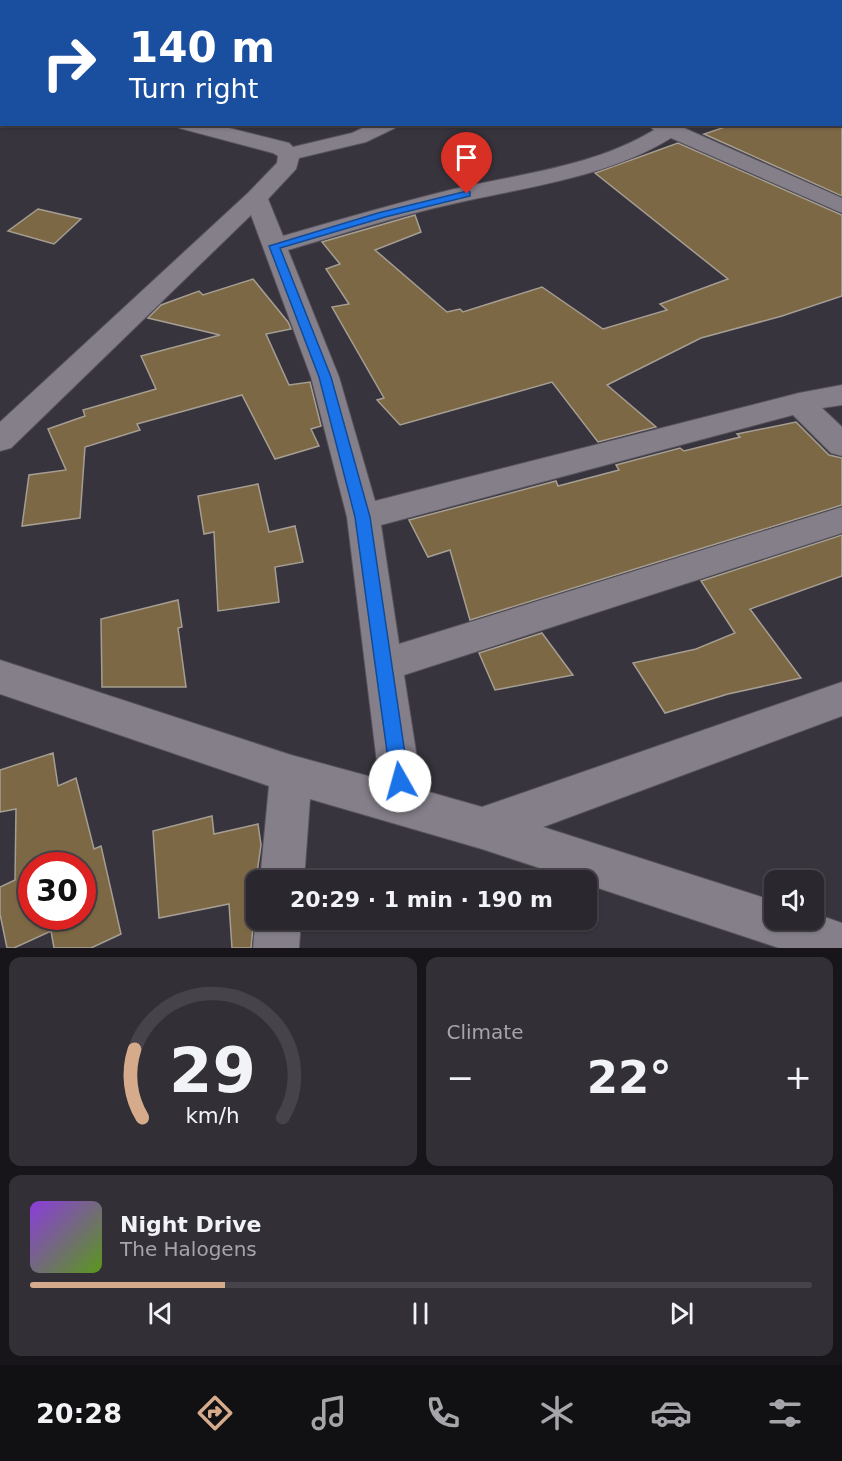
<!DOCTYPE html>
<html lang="en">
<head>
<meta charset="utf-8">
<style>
  :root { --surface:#2a272e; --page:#322f36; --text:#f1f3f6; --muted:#a5a5aa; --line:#46444a; --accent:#d6ab8b }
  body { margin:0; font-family:"DejaVu Sans",sans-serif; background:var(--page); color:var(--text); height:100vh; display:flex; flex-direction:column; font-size:22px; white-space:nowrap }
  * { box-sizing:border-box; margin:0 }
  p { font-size:20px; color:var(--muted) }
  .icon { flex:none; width:33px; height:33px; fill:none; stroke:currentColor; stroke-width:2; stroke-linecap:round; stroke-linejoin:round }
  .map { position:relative; height:948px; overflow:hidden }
  .sheet { display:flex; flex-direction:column; gap:9px; padding:9px; background:#171519; flex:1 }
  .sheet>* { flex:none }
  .hud { position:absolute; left:0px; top:0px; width:843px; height:126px; box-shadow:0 2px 4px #0004,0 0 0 2px var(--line); background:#1a4fa0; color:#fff; overflow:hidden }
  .buttons { position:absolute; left:764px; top:870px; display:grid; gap:12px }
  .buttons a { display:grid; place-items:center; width:60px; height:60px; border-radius:12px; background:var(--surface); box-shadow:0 2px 4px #0004,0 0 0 2px var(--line); font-size:30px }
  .speed { position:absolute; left:18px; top:852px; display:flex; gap:12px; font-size:30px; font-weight:700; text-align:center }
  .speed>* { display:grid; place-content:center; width:78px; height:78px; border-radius:50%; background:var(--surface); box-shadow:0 2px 4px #0004,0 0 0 2px var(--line); line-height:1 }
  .speed .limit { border:9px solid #d22; background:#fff; color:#111 }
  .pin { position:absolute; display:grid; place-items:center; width:51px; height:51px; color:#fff; margin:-62px -26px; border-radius:50% 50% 50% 0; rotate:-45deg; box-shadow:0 0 6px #0007 }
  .pin .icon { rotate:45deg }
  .me { position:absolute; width:66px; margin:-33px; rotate:353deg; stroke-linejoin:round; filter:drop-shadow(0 0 4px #0008) }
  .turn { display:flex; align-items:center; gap:21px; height:126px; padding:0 30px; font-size:27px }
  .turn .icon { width:78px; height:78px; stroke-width:2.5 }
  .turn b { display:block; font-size:42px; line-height:51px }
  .big { font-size:45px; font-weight:600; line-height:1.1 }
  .sheet .tile { flex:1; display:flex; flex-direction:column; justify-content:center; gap:9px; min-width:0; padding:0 21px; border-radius:12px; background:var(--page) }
  .sheet .dial { align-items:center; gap:0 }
  .dial svg { height:156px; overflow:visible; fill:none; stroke:var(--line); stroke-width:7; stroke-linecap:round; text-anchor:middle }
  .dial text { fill:var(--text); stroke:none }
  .song { display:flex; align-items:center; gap:18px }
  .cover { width:72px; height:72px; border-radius:9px; background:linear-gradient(135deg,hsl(270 70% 55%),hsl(90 70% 35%)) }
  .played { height:6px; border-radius:3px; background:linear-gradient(90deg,var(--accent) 25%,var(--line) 25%) }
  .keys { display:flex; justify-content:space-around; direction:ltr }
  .heat { display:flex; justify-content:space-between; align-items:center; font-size:33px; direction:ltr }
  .sheet .tiles { flex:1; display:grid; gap:9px; grid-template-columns:1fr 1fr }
  .tile:last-child { grid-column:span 2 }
  .trip { position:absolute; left:246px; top:870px; width:351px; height:60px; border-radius:12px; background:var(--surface); box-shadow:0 2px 4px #0004,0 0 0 2px var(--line); font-weight:600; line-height:60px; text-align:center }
  .tab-bar { display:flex; height:96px; justify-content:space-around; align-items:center; background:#111012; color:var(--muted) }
  .tab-bar .icon { width:42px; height:42px }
  .tab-bar .current { color:var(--accent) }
  .tab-bar b { font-size:27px; color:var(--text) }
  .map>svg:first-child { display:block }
  .building { fill:#7d6846; stroke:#a59e93; stroke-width:1.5; fill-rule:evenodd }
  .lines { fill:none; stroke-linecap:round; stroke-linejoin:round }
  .minor-casing { stroke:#57535b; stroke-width:2 }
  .minor { fill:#857f8a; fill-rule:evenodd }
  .route { fill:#1a73e8; stroke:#114b97; stroke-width:1.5 }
</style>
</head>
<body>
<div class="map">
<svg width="842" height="948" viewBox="0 0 842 948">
  <rect width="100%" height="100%" fill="#38343d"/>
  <g class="building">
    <path d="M734,124h108v72l-138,-62z"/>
    <path d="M678,143l164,72v81l-60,20 -81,22 -94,47 49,42 -58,15 -46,-60 -152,43 -23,-25 7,-2 -52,-91 17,-3 -23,-35 14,-5 -18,-22 93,-27 6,17 -46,18 72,62 13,-3 3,3 79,-25 61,42 64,-19 -7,-6 68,-25 -133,-106z"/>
    <path d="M38,209l43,10 -27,25 -46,-13z"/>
    <path d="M253,279l35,43 3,7 -25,5 23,51 21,-3 11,44 -10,3 8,17 -44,13 -33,-64 -105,29 3,6 -55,17 -5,71 -58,8 7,-51 37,-5 -18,-41 37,-13 -2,-6 73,-21 -15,-33 79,-21 -72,-17 13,-13 38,-14 4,4z"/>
    <path d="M796,422l33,33 13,3v47l-372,115 -20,-70 -22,7 -19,-37 147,-39 2,5 61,-16 -3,-5 64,-17 4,3 56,-14 -3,-3z"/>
    <path d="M258,484l11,48 26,-6 8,36 -28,5 4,35 -61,9 -4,-79 -10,2 -6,-38z"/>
    <path d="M842,535v41l-92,33 51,69 -73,16 -63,19 -32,-50 63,-14 39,-16 -34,-52z"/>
    <path d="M178,600l4,27 -4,1 8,59h-84l-1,-68z"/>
    <path d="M542,633l31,42 -78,15 -16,-37z"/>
    <path d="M53,753l5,33 18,-8 18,71 7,-3 20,88 -30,14h-37l-3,-17 -37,17h-7l-7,-34v-27l15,-7 1,-71 -16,3v-42zM32,866h50v50h-50z"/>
    <path d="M212,816l2,18 44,-10 3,21 -5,35v35l-2,2 -3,31h-19l-3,-44 -70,14 -6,-87z"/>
  </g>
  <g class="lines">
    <g class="minor-casing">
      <g id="minor">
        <path d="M555,0h19l1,2h-19z"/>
        <path d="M667,0h19l1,2h-19z"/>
        <path d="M752,0h18l-19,2z"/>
        <path d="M0,72l2,1v12l-2,-1z"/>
        <path d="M176,124h37l76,19 4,4 59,-14 19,-9h27l-3,4 -29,14 -67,16 -3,11 -28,30 15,37c55,-16 111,-32 167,-46 68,-16 143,-23 204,-60l-7,-6h28l167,74v15l-171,-75c-65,40 -146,49 -219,66 -55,12 -110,30 -164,46l51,127 36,124 424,-108 43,-8v20l-20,3 20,19v29l-11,-3 -38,-38 -412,110 18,119 443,-137v26l-438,142 18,115 60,17 360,-125v34l-299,111 231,74v19h39v-7l29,10v25h-63l-193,-64v-4h-10l-94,-31 -172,-50 -6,81h-44l9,-94 -269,-92v-34l291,95 88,24 -32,-262 -36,-140 -60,-162 -240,233 -11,3v-29l248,-229 29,-30 1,-7 -5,-3 -94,-25z"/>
        <path d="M256,917v3h45l-2,28h-46z"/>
      </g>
    </g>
    <use href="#minor" class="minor"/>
  </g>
  <path class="route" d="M467,191l3,1v4l-85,21 -105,31 51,129 39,140 39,264 -3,6 -6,2 -7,-2 -2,-6 -36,-264 -36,-140 -50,-131 109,-33z"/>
</svg>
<div class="buttons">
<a><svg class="icon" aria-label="sound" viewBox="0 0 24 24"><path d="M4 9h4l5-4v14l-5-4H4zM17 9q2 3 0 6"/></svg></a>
</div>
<div class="speed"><div class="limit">30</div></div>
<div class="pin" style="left:467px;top:194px;background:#d93025"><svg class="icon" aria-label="arrive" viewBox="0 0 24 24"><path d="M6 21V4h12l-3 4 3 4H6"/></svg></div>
<svg class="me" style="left:400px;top:781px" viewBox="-20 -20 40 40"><circle r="19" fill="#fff"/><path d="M0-13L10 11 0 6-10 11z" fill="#1a73e8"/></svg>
<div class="trip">20:29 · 1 min · 190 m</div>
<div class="hud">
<div class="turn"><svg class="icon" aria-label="right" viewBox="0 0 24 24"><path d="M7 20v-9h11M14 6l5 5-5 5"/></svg><div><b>140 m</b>Turn right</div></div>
</div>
</div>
<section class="sheet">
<div class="tiles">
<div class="tile dial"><svg viewBox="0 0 100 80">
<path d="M14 69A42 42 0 1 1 86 69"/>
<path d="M14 69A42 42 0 0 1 10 34" stroke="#d6ab8b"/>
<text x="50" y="56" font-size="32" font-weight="700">29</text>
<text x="50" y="72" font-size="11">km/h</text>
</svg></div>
<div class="tile"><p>Climate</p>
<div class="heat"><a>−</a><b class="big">22°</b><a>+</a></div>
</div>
<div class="tile">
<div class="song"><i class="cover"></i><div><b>Night Drive</b><p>The Halogens</p></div></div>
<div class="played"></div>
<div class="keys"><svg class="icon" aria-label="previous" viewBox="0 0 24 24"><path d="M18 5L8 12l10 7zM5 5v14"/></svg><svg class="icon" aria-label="pause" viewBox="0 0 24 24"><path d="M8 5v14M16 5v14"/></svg><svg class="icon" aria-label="next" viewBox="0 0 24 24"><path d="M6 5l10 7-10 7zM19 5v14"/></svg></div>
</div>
</div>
</section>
<nav class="tab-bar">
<b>20:28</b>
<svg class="icon current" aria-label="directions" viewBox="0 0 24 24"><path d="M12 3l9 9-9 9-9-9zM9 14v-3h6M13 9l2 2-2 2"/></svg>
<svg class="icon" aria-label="music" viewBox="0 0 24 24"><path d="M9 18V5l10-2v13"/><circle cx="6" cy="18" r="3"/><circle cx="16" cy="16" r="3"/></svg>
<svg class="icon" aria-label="phone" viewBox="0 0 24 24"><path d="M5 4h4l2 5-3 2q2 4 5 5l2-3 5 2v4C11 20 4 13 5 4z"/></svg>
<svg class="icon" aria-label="climate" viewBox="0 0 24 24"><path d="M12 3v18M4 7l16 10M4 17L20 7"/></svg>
<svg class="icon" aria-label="car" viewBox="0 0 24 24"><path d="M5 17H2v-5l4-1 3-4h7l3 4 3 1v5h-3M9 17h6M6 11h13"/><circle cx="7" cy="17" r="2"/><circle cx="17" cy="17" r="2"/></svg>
<svg class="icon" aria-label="filters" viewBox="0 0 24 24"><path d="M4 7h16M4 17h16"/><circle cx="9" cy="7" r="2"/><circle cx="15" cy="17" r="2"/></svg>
</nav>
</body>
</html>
